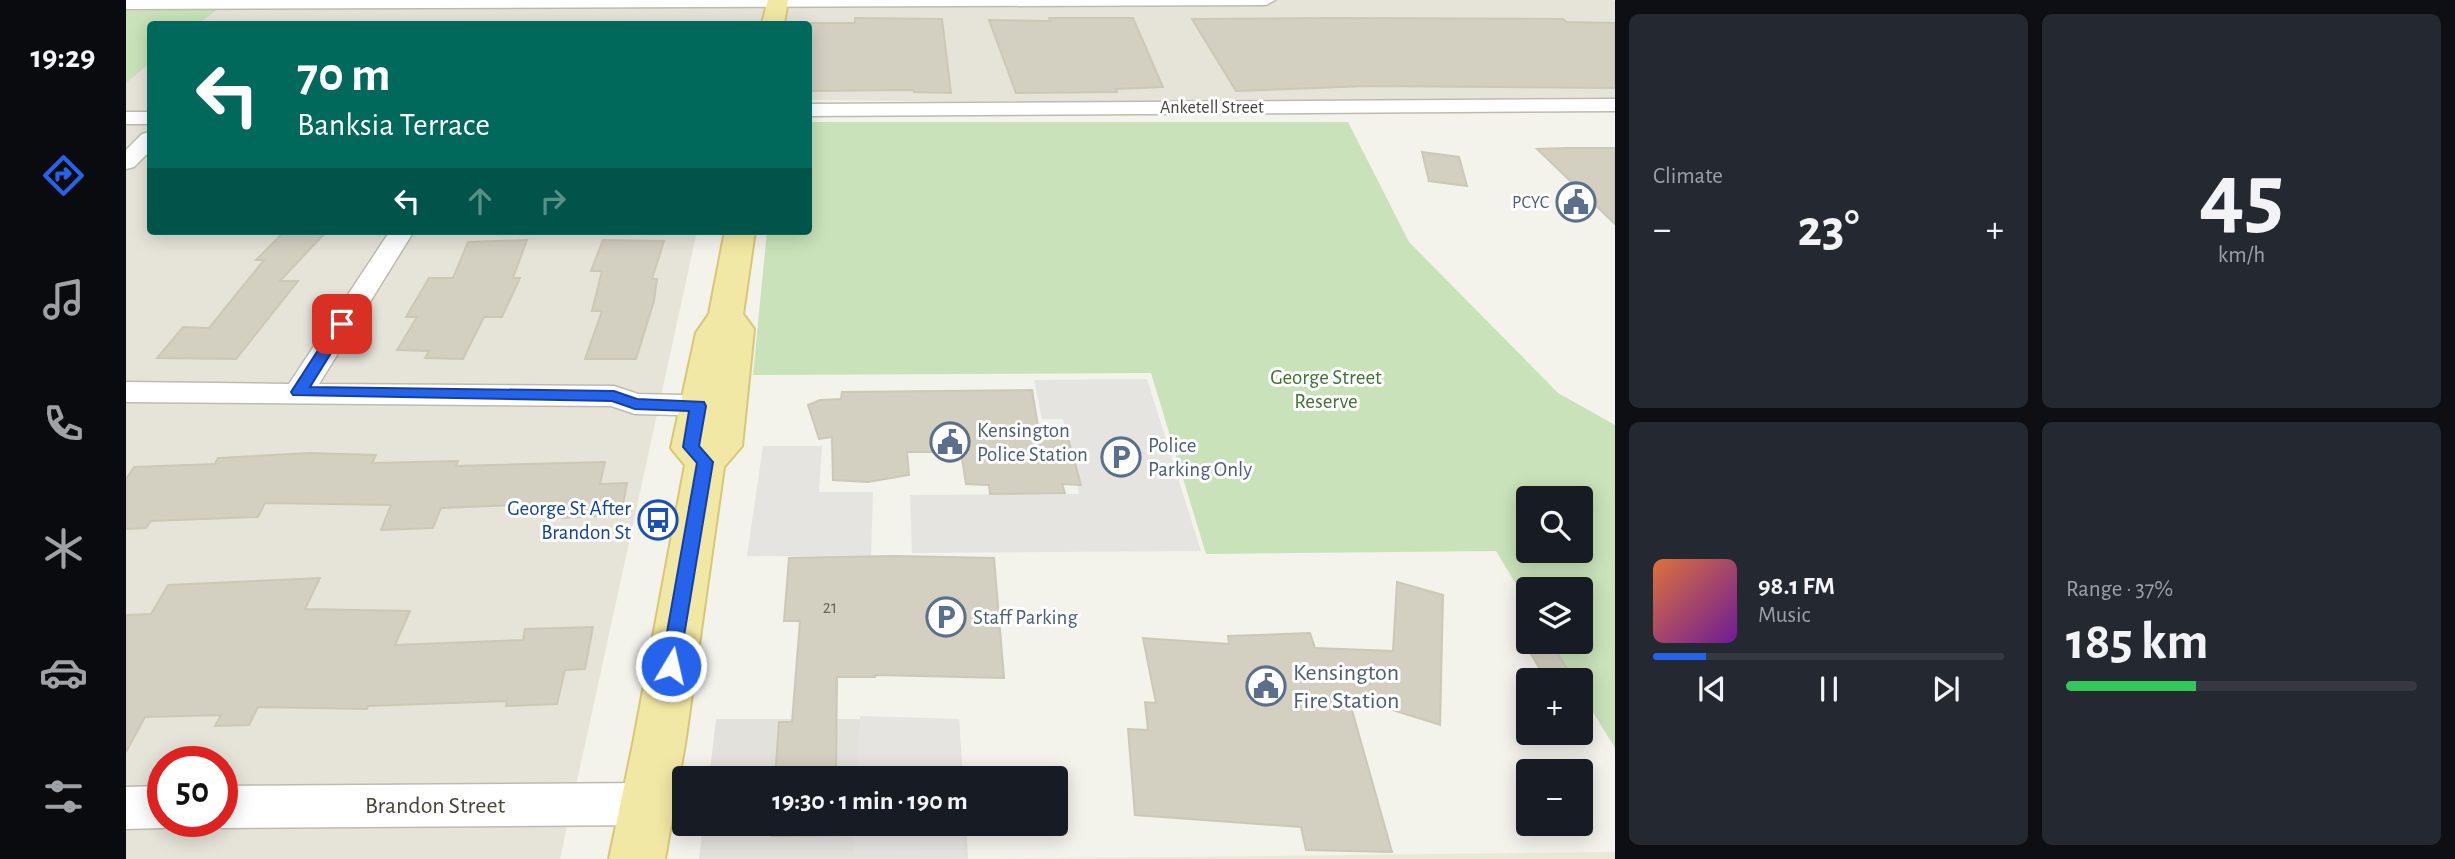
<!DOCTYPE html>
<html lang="en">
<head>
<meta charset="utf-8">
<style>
  :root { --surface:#171b24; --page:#242831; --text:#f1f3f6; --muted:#9ea1a6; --line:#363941; --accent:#2563eb }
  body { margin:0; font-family:"Alegreya Sans",sans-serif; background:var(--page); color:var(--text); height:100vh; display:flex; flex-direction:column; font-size:26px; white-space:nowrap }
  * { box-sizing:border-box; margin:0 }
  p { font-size:23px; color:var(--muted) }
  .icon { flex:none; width:38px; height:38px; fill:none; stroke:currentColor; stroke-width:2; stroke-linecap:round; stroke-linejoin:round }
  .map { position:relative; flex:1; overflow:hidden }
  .panel { display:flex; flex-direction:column; gap:14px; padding:14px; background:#0d0f14; width:840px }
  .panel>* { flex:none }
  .top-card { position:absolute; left:21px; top:21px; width:665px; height:214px; border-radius:7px; box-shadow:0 4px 18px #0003; background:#00695c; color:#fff; overflow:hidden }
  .fabs { position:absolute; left:1390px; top:486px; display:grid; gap:14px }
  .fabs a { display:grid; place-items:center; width:77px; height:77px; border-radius:7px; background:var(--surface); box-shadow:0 4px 18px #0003; font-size:35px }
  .speed { position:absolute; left:21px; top:746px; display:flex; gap:14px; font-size:35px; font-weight:700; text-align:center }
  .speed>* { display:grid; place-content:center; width:91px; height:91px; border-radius:50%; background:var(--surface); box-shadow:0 4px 18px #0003; line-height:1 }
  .speed .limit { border:10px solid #d22; background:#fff; color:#111 }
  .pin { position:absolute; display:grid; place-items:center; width:60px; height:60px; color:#fff; margin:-30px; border-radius:14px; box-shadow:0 4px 10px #0006 }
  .me { position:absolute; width:77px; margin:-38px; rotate:9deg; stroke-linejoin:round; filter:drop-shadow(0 0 5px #0008) }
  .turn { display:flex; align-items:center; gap:24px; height:147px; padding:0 35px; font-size:32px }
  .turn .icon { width:91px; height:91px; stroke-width:2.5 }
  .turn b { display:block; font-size:49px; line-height:60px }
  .lanes { display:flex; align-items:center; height:66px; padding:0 35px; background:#0003; justify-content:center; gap:35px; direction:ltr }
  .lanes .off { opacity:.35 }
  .big { font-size:52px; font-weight:700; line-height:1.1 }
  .panel .widget { flex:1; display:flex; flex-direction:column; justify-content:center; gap:10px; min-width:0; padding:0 24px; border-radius:10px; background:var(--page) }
  .panel .dial { align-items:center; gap:0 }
  .dial b { font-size:91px; line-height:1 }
  .song { display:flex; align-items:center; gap:21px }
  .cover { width:84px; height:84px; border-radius:10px; background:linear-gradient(135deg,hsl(20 70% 55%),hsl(280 70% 35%)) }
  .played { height:7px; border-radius:4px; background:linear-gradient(90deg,var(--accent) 15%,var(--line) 15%) }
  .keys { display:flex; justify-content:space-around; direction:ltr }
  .heat { display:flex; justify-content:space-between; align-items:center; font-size:38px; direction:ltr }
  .charge { height:10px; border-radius:5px; background:linear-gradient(90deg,#34c759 37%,var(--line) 0) }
  .panel .tiles { flex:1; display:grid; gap:14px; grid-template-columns:repeat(2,1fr) }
  .trip { position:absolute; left:546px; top:766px; width:396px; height:70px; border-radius:7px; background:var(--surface); box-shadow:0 4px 18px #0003; font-weight:700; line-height:70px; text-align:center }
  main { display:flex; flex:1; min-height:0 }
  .dock { display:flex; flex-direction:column; width:126px; justify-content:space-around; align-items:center; background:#090b0e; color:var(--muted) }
  .dock .icon { width:49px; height:49px }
  .dock .on { color:var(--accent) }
  .dock b { font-size:32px; color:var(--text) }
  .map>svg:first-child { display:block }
  .residential { fill:#e6e4d9; fill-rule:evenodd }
  .industrial { fill:#e3e1dc }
  .education { fill:#eae8d6 }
  .green { fill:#c9e2b9; fill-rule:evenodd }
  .parking { fill:#e5e4e1 }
  .building { fill:#d3cfc1; stroke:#cdc8b5; stroke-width:2 }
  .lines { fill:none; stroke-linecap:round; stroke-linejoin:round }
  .minor-casing { stroke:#bebbae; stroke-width:3 }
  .major-casing { stroke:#d6c876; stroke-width:4 }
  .minor { fill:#fff; fill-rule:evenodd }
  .major { fill:#f2e8a5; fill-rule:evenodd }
  .route { fill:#2563eb; stroke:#184099; stroke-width:2 }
  .labels { text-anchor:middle; stroke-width:6; stroke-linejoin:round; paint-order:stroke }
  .far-street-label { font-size:18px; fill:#464339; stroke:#fff }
  .far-service-label { font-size:18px; fill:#4e5e75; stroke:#fff; text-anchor:end }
  .number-label { font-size:18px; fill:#69665b }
  .park-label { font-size:21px; fill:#417233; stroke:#fff }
  .service-label { font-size:21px; fill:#4e5e75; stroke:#fff; text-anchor:start }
  .transit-label { font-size:21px; fill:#164399; stroke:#fff; text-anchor:end }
  .near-service-label { font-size:24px; fill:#4e5e75; stroke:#fff; text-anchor:start }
  .near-street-label { font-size:24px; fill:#464339; stroke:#fff }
</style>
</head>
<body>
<main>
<nav class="dock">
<b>19:29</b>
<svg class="icon on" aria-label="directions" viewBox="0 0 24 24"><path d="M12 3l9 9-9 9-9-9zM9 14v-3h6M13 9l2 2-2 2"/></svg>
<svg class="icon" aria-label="music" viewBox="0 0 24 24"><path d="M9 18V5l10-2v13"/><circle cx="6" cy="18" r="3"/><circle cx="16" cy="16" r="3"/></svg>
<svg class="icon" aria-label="phone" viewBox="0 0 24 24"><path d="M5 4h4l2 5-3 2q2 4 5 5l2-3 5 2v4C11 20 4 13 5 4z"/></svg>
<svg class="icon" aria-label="climate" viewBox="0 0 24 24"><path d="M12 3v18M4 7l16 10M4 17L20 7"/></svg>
<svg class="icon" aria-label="car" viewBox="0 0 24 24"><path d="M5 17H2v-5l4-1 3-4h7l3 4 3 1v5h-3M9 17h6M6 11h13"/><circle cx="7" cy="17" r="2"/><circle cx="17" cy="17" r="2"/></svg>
<svg class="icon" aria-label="filters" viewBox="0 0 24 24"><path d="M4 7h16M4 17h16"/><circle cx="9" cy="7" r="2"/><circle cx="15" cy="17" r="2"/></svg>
</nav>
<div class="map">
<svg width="1489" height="859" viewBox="0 0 1489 859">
  <rect width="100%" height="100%" fill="#f3f2eb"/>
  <path class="residential" d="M0,0h1487l2,2v106l-806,-8 -1,-76h-658v207h547l-137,628h-434zM37,761h59v60h-59z"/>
  <g class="industrial">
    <path d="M590,719h243l4,60h-254z"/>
    <path d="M577,824h263l2,35h-269z"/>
  </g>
  <path class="education" d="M1489,852v7h-617z"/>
  <g class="green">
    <path d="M92,9l-20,15h-48v39l-24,20v-72z"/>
    <path d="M683,122h539l61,120 149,151 57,32v323l-35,-57v-10h-6l-23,-39h29v-52h-52v14l-32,-53 -290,3 -55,-181 -398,2 14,-144h41zM1402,499h52v52h-52z"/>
  </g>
  <g class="parking">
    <path d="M1021,379l54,172 -289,2 -2,-58 169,-1 -16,-75h-21l-8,-39z"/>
    <path d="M637,446h59l-3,46h54l-2,65 -124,-1z"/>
    <path d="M734,716l99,3 2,60h-104z"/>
    <path d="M729,824h107l2,33 -111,-3z"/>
  </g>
  <g class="building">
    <path d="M729,18l87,1 9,74 -37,-1v-2l-106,1 3,-68h44z"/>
    <path d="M923,18h84l30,69 -47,2 1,3 -101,1 -27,-73 61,1z"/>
    <path d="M1208,18l229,1 4,3 48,1v65l-248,-2 -131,5 -44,-72z"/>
    <path d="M1442,148h47v76l-78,-75z"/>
    <path d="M1296,152l37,5 8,29 -38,-5z"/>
    <path d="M159,231h42l-47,50h18l-62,78 -79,-1 26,-31 26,1 55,-68h-8z"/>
    <path d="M401,240l-14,38h7l-18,39h-18l-21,42 -38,-1 4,-7 -32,-1 20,-33h-11l23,-39h24l15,-36z"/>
    <path d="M477,240l61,1 -12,38h5l-3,22 -18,58h-51l17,-48h-10l10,-40h-11z"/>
    <path d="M906,390l6,36 27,1 16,58 -19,-1 3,9 -75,1 -1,-9 -23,-1 -5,-32h-54l2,23 -41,7 -35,-2 -1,-43 -13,2 -11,-34 12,-5 21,-1 1,-7z"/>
    <path d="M183,453l67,2 -4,8 86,-2 -2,5 149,-4 -5,22 27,-1 -6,32 -59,3 3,-15 -124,5 -8,20 -52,2 10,-25 -126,-2 -7,14 -107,4 -5,7 -20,1v-50l8,-12 81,-3 3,-6z"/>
    <path d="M768,556l100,2 10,120 -129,-3v2h-38l-1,95h13v7h-74l4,-57h13l8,-101h-16l5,-63z"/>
    <path d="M194,578l-15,31 105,2 -15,34 128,-5 2,-11 68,-2 -8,42 -20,1 -8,34 -51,2 1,-5 -139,5 -1,3 -109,-2 -9,18 -34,1 6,-11 -76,2 -19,35v-137l25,-1 17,-29z"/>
    <path d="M1271,582l46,13 -3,130 -92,-29 44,156 -86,-2 -5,-23 -166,-12 -7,-86 20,1 -3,-28 11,1 -13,-65 86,6 -1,-8 82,-3 5,15 78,3z"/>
    <path d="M1398,642h27l23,39h-27z"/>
    <path d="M647,824h76v11l-77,1z"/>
  </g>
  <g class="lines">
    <g class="minor-casing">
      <g id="minor">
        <path d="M0,0h1149l-9,5 -1140,4z"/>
        <path d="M1489,99v12l-807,5v-12z"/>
        <rect x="0" y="112" width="24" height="12"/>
        <path d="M24,132v19l-16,16 -8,2v-19l16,-16z"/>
        <path d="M264,231h24l-95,153 295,2 24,8 84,2 11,3 4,7 -4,7 -11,3 -87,-2 -24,-8 -485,-4v-20l163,2z"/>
        <path d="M522,783l16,6 6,15 -6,15 -16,6 -426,3 -16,-7h16v-35z"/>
        <path d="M37,786v35l16,1 -16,6 -37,1v-42z"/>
      </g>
    </g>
    <g class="major-casing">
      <g id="major">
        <path d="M642,0h20l-4,24h-22z"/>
        <path d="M599,231h30l-12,83 11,15 -12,117 -18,21 -39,277 -20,115h-56l24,-115 52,-279 -14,-17 25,-115 13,-19z"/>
      </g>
    </g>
    <use href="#minor" class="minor"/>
    <use href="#major" class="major"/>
  </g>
  <path class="route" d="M216,320l7,4 -39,63 304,4 23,8 67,3 2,4 -7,40 14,16 -35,210 -7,2 -7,-2 -3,-6 36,-203 -14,-16 6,-36 -54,-2 -23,-8 -319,-6 -2,-3 46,-71z"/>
  <defs>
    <g id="civic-ring" transform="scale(2.0125)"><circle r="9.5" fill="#fff" stroke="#5c6f8a" stroke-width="1.5"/><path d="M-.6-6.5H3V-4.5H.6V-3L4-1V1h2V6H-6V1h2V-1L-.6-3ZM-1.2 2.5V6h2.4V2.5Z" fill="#5c6f8a"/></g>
    <g id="parking-ring" transform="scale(2.0125)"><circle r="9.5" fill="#fff" stroke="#5c6f8a" stroke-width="1.5"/><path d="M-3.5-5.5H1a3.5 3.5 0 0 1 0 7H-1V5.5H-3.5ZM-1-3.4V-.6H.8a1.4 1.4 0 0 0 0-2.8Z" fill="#5c6f8a"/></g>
    <g id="bus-ring" transform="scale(2.0125)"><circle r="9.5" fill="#fff" stroke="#1a4fb4" stroke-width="1.5"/><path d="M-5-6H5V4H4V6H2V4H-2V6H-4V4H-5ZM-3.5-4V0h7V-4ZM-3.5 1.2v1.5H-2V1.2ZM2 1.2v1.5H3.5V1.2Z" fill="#1a4fb4"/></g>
  </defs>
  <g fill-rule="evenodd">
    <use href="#civic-ring" x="1450" y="202"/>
    <use href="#civic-ring" x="824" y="442"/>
    <use href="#parking-ring" x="995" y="457"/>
    <use href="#bus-ring" x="532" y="520"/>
    <use href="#parking-ring" x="820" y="617"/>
    <use href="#civic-ring" x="1140" y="686"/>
  </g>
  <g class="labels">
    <g class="far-street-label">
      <text x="1086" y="113">Anketell Street</text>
    </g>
    <g class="far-service-label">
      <text x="1423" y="208">PCYC</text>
    </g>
    <g class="number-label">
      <text x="704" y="613">21</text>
    </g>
    <g class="park-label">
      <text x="1200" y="384">George Street<tspan x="1200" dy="24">Reserve</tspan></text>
    </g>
    <g class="service-label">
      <text x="851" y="437">Kensington<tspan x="851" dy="24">Police Station</tspan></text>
      <text x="1022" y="452">Police<tspan x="1022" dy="24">Parking Only</tspan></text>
      <text x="847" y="624">Staff Parking</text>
    </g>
    <g class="transit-label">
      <text x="505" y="515">George St After<tspan x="505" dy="24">Brandon St</tspan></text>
    </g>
    <g class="near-service-label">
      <text x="1167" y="680">Kensington<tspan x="1167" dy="28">Fire Station</tspan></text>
    </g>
    <g class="near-street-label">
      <text x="309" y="813">Brandon Street</text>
    </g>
  </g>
</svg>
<div class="fabs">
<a><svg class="icon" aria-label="search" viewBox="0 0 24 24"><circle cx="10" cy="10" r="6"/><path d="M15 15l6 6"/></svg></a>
<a><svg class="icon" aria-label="layers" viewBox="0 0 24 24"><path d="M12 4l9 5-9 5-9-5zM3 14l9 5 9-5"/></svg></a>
<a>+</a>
<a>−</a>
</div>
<div class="speed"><div class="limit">50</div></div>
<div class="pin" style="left:216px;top:324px;background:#d93025"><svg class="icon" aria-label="arrive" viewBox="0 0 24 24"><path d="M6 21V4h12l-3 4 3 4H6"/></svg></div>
<svg class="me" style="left:545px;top:666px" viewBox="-20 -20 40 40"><circle r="17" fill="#2563eb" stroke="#fff" stroke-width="3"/><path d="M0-11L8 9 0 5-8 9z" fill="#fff"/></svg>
<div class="trip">19:30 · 1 min · 190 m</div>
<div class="top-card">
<div class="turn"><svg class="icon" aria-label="left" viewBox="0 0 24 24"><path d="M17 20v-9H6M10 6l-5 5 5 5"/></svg><div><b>70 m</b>Banksia Terrace</div></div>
<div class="lanes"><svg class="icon" aria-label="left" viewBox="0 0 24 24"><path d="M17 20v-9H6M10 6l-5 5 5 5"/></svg><svg class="icon off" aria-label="ahead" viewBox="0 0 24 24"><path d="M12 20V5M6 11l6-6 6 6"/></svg><svg class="icon off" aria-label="right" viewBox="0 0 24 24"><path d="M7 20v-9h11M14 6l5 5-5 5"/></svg></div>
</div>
</div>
<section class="panel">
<div class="tiles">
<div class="widget"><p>Climate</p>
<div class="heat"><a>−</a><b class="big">23°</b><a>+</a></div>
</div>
<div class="widget dial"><b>45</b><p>km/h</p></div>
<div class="widget">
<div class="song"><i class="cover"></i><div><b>98.1 FM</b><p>Music</p></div></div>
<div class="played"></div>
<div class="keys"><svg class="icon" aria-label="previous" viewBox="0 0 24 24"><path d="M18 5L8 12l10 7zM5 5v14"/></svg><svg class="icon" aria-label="pause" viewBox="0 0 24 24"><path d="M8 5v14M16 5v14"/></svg><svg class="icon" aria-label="next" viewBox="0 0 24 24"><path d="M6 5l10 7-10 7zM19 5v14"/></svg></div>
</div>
<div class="widget"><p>Range · 37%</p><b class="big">185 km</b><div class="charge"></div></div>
</div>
</section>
</main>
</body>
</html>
